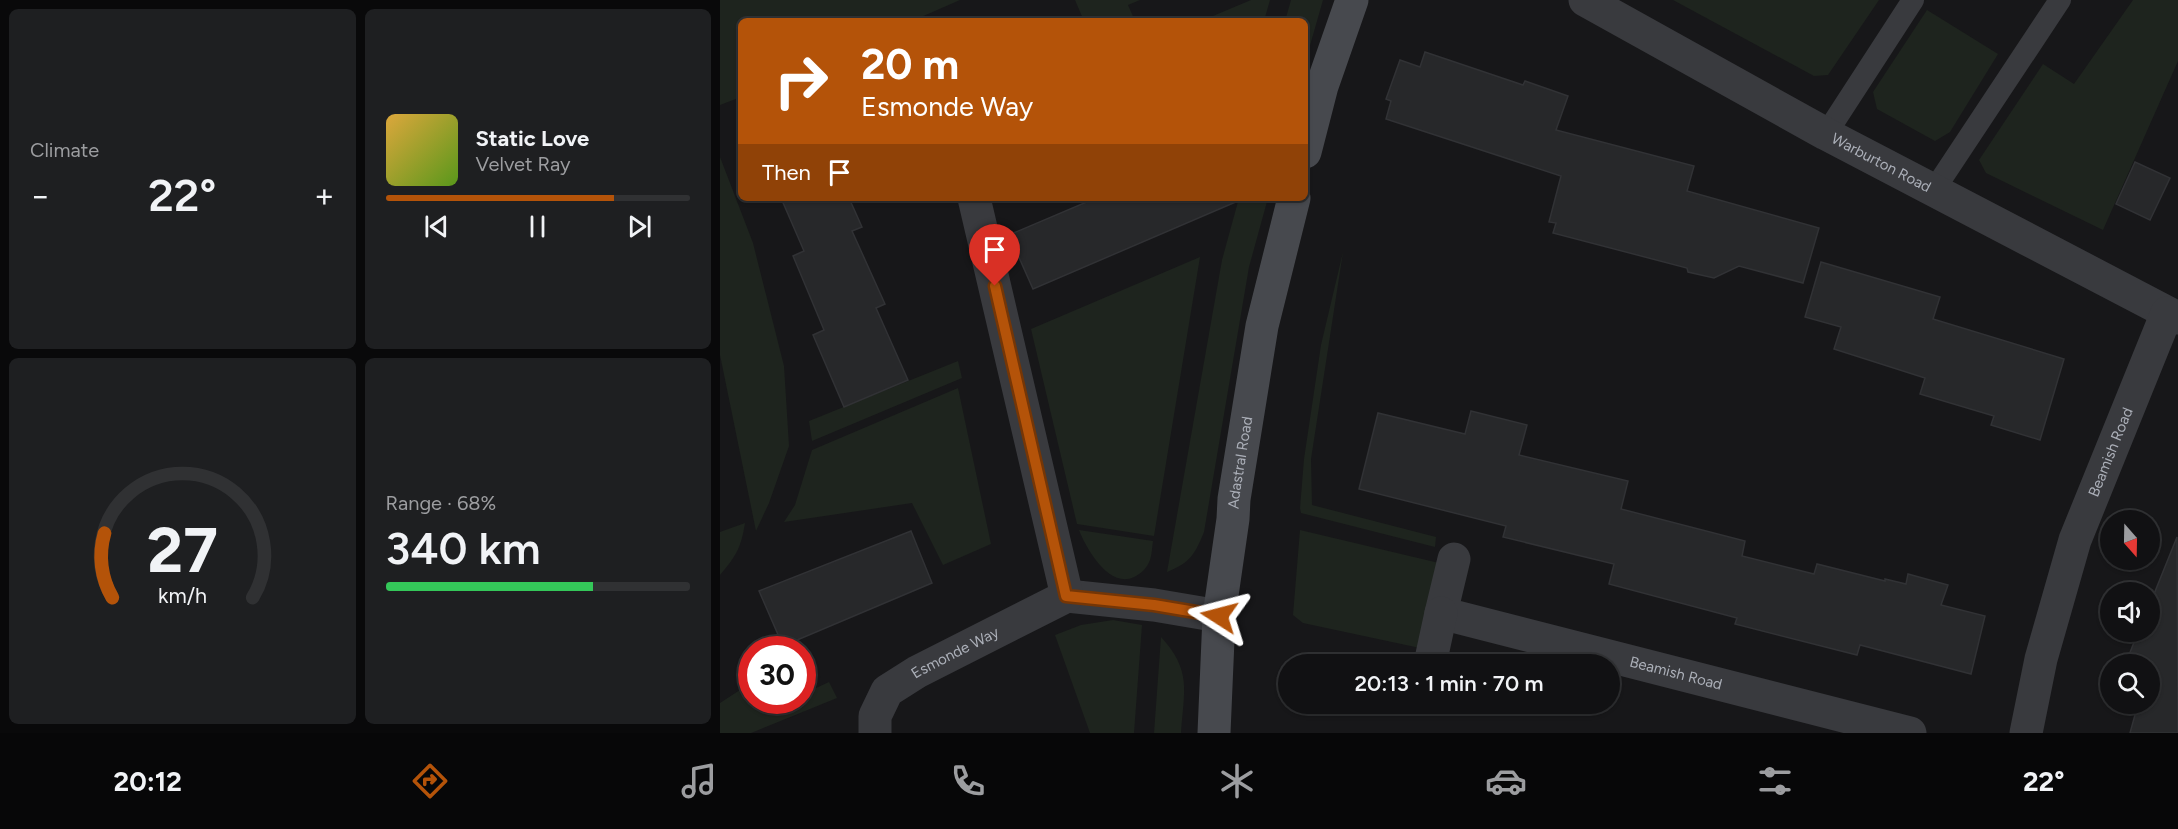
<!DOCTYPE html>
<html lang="en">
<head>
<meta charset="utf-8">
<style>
  :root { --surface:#111113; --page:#1e1f21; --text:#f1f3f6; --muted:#9c9da0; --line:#303133; --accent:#b45309 }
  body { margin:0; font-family:Figtree,sans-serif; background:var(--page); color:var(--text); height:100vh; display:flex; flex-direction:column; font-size:22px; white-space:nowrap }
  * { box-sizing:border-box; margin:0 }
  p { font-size:20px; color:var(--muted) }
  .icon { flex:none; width:33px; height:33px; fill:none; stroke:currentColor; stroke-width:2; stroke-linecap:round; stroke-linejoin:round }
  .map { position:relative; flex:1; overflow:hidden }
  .panel { display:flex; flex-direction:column; gap:9px; padding:9px; background:#09090a; width:720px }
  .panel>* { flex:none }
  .guide { position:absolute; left:18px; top:18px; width:570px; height:183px; border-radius:9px; box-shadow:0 2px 4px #0004,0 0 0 2px var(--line); background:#b45309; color:#fff; overflow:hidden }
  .needle { width:39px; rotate:160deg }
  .tools { position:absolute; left:1380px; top:510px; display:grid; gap:12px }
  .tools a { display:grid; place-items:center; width:60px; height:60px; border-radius:50%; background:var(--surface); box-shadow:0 2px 4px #0004,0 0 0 2px var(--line); font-size:30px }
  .speed { position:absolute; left:18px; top:636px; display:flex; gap:12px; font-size:30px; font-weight:700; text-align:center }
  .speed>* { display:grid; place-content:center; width:78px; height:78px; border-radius:50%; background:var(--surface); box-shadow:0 2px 4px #0004,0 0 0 2px var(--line); line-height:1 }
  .speed .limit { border:9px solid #d22; background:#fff; color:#111 }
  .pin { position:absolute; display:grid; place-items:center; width:51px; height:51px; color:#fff; margin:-62px -26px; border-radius:50% 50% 50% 0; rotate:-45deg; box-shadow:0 0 6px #0007 }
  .pin .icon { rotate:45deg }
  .me { position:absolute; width:66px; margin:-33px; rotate:279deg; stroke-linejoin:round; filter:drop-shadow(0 0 4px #0008) }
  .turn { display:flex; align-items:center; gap:21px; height:126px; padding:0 24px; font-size:27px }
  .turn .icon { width:78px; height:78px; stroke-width:2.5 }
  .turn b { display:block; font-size:42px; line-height:51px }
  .then { display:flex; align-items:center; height:57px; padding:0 24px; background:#0003; gap:12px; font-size:22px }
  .big { font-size:45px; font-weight:600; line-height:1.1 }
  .panel .card { flex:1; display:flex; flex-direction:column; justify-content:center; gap:9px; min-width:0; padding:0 21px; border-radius:9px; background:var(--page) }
  .panel .dial { align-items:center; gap:0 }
  .dial svg { height:156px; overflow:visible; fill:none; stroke:var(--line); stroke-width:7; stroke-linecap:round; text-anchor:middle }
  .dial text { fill:var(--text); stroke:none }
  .song { display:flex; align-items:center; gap:18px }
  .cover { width:72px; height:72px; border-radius:9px; background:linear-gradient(135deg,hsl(40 70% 55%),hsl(90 70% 35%)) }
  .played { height:6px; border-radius:3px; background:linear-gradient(90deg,var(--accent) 75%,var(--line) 75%) }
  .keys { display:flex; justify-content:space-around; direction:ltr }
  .heat { display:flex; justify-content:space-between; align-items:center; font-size:33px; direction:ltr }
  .charge { height:9px; border-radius:4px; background:linear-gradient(90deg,#34c759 68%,var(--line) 0) }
  .panel .tiles { flex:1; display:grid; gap:9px; grid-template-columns:repeat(2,1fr) }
  .trip { position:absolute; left:558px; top:654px; width:342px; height:60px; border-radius:30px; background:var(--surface); box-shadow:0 2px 4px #0004,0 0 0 2px var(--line); font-weight:600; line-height:60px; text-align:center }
  .tab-bar { display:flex; height:96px; justify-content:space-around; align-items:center; background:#070708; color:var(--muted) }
  .tab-bar .icon { width:42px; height:42px }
  .tab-bar .on { color:var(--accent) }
  .tab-bar b { font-size:27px; color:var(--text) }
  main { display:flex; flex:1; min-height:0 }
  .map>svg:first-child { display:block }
  .green { fill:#1e241e }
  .building { fill:#27282a; stroke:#313235; stroke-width:1.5 }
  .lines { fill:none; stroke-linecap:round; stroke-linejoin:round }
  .lane { stroke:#393a3e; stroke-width:22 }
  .street { stroke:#393a3e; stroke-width:33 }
  .secondary { stroke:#47494e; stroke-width:33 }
  .route-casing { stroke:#753606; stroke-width:15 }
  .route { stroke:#b45309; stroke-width:10 }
  .labels { text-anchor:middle; stroke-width:6; stroke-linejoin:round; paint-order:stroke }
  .street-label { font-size:15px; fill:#abafb8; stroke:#121214 }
</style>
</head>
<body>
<main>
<section class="panel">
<div class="tiles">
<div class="card"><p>Climate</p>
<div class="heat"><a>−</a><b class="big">22°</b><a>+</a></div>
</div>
<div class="card">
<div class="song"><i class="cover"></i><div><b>Static Love</b><p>Velvet Ray</p></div></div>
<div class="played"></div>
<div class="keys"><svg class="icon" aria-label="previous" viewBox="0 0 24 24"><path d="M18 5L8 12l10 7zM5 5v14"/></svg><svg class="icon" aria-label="pause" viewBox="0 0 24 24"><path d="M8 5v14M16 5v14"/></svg><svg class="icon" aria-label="next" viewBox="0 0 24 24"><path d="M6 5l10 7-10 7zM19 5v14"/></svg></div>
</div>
<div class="card dial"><svg viewBox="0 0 100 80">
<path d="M14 69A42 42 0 1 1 86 69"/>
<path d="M14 69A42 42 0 0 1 10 36" stroke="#b45309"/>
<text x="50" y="56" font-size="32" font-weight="700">27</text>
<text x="50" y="72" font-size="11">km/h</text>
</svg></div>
<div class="card"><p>Range · 68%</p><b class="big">340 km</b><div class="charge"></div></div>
</div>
</section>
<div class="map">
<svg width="1458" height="733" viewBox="0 0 1458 733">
  <rect width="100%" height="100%" fill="#171719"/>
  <g class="green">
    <path d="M0,0h240l-48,21h-171v76l-21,8z"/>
    <path d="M355,0h65l-12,5 7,16h-51z"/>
    <path d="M531,0h19l-6,21h-63z"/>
    <path d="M571,0h32l-18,63v-42h-20z"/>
    <path d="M953,0h206l-51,75 -14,1z"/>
    <path d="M1413,0h45v61l-75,169 -117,-57 -7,-13 64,-96 31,20z"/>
    <path d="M1207,10l71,44 -48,78 -15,9 -58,-32 -4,-17z"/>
    <path d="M0,157l33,86 31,123 5,80 -20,57 -13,28 -36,-176z"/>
    <path d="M519,198h29l-19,69 -45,265c-9,22 -14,31 -37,40l55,-312z"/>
    <path d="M623,252l-32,207 1,46 124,32 -1,10 -134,-34 -1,-5 4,-49 17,-114z"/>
    <path d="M480,257l-46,279 -77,-12 -46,-195z"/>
    <path d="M238,361l4,17 -150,63 -3,-20z"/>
    <path d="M238,388l33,156 -48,21 -31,-62 -128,19 11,-17 17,-55z"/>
    <path d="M25,523c-4,25 -9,33 -25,52v-43z"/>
    <path d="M359,530l74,11c-1,6 -1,13 -3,19 -3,8 -8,13 -16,17 -25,12 -48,-29 -55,-47z"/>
    <path d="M580,530l139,33 -19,85 -117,-25 -10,-8z"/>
    <path d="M393,620l29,5 -8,108h-44l-35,-98 26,-10z"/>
    <path d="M441,637c31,34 23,53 20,96h-27z"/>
    <path d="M109,682l8,16 -86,35h-31v-30l23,-15 8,3 1,9 31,2 19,-2 1,-6z"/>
  </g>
  <g class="building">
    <path d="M705,52l98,33 2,-4 43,15 -12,34 138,36 -7,25 132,37 -16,55 -64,-17 -25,12 -26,-6 -1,-4 -134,-35 3,-10 -7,-1 12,-46 -175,-57 5,-18 -5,-2 14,-39 20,7z"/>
    <path d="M1415,162l35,16 -20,42 -34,-16z"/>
    <path d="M61,198h68l13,29 -10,4 33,73 -9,4 32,72 -64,27 -31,-72 11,-5 -31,-74 11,-5z"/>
    <path d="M376,198h149l-212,91 -24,-54z"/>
    <path d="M1101,262l119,35 -7,22 131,40 -24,81 -49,-15 3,-9 -74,-22 5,-16 -91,-29 7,-22 -36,-10z"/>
    <path d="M751,411l56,14 -8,30 109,26 -7,28 124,32 -3,15 72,18 3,-10 68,17v-2l21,5 2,-10 40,11 -7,20 44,11 -14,58 -111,-29 -3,10 -122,-31 2,-6 -128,-34 5,-20 -111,-27 3,-11 -147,-37 19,-76 87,21z"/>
    <path d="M191,531l21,52 -149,63 -24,-55z"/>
    <path d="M1457,537l1,196h-48l8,-29h12v-40l-21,-9 9,-23h12v-28z"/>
  </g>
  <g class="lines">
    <g class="lane">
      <path d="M1106,134l87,-134"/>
      <path d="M1214,190l126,-190"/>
    </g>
    <g class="street">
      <path id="s1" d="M865,0l241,134 352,184"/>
      <path id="s2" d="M734,559l-13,54 469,120"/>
      <path d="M347,596l87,9 65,11"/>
      <path d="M710,664l11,-51"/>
      <path id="s3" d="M155,733v-17l12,-25 30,-19 150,-76 -93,-398"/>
      <path id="s4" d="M1306,733l15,-74 34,-119 92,-227"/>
    </g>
    <g class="secondary">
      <path d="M585,152l17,-66 30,-86"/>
      <path id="s5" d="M494,733l5,-117 14,-97 1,-20 28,-173 32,-128"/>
    </g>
  </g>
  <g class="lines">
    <g class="route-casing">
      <path id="route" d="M275,286l71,310 88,9 65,11"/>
    </g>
    <use href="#route" class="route"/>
  </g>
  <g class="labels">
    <g class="street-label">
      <text dy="5" stroke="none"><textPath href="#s1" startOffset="338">Warburton Road</textPath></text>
      <text dy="5" stroke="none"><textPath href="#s4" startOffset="294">Beamish Road</textPath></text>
      <text dy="5" stroke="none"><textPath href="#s5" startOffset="272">Adastral Road</textPath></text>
      <text dy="5" stroke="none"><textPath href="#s3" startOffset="123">Esmonde Way</textPath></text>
      <text dy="5" stroke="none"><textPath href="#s2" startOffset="298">Beamish Road</textPath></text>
    </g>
  </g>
</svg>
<div class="tools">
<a><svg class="needle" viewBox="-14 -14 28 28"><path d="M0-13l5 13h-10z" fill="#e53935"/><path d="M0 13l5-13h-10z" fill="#9c9da0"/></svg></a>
<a><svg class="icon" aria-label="sound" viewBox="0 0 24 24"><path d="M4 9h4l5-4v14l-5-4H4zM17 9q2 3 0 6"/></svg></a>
<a><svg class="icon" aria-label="search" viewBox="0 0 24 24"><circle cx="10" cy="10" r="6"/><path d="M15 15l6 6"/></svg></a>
</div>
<div class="speed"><div class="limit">30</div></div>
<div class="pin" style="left:275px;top:286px;background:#d93025"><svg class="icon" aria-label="arrive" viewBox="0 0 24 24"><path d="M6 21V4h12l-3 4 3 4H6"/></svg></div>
<svg class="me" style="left:499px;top:616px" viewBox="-20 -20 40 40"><path d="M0-17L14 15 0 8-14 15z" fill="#b45309" stroke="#fff" stroke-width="4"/></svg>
<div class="trip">20:13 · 1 min · 70 m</div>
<div class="guide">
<div class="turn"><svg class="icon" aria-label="right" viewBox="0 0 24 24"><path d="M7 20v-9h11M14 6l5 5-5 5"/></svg><div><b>20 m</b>Esmonde Way</div></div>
<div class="then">Then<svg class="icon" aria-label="arrive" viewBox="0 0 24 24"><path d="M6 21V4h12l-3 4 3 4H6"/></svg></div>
</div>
</div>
</main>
<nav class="tab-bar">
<b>20:12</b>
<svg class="icon on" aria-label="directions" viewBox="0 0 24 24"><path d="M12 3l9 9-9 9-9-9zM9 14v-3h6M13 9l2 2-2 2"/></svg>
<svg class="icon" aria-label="music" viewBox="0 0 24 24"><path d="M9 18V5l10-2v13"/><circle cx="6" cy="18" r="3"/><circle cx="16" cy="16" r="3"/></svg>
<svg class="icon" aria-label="phone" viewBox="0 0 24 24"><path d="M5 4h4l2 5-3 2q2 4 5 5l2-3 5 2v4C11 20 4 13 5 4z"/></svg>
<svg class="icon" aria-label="climate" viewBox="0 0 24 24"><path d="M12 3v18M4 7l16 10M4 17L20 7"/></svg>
<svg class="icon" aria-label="car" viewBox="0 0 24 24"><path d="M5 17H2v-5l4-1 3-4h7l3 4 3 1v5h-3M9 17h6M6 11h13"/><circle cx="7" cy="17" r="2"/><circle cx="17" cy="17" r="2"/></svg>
<svg class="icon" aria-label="filters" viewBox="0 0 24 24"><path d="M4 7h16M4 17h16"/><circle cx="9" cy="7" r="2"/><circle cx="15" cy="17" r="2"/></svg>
<b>22°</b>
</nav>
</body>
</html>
